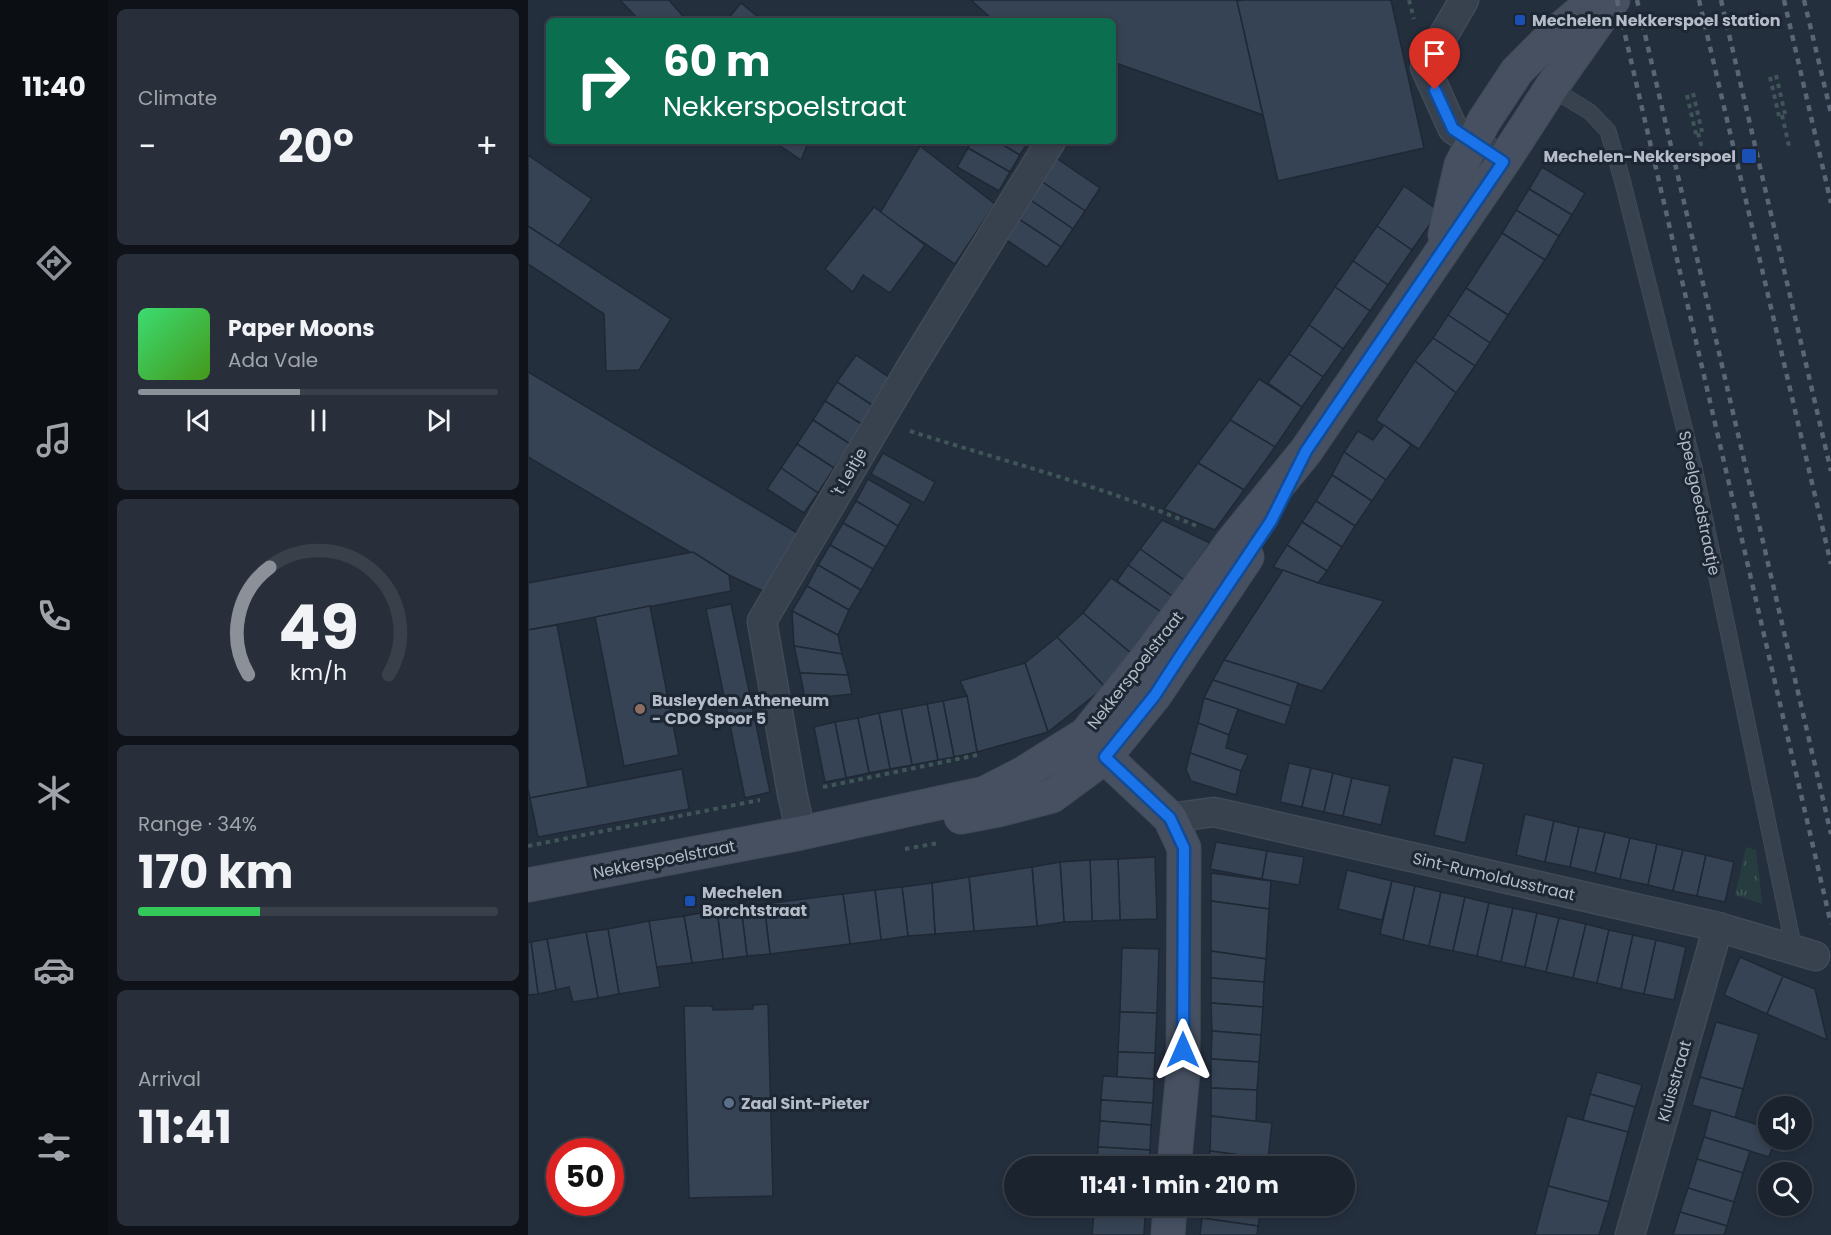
<!DOCTYPE html>
<html lang="en">
<head>
<meta charset="utf-8">
<style>
  :root { --surface:#1b232e; --page:#282f3a; --text:#f1f3f6; --muted:#a0a4aa; --line:#39404a; --accent:#8c9099 }
  body { margin:0; font-family:Poppins,sans-serif; background:var(--page); color:var(--text); height:100vh; display:flex; flex-direction:column; font-size:22px; white-space:nowrap }
  * { box-sizing:border-box; margin:0 }
  p { font-size:20px; color:var(--muted) }
  .icon { flex:none; width:33px; height:33px; fill:none; stroke:currentColor; stroke-width:2; stroke-linecap:round; stroke-linejoin:round }
  .map { position:relative; flex:1; overflow:hidden }
  .sheet { display:flex; flex-direction:column; gap:9px; padding:9px; background:#0f1319; width:420px }
  .sheet>* { flex:none }
  .top-card { position:absolute; left:18px; top:18px; width:570px; height:126px; border-radius:9px; box-shadow:0 3px 9px #0003,0 0 0 2px var(--line); background:#0b6e4f; color:#fff; overflow:hidden }
  .fabs { position:absolute; left:1230px; top:1096px; display:grid; gap:12px }
  .fabs a { display:grid; place-items:center; width:54px; height:54px; border-radius:50%; background:var(--surface); box-shadow:0 3px 9px #0003,0 0 0 2px var(--line); font-size:30px }
  .speed { position:absolute; left:18px; top:1138px; display:flex; gap:12px; font-size:30px; font-weight:700; text-align:center }
  .speed>* { display:grid; place-content:center; width:78px; height:78px; border-radius:50%; background:var(--surface); box-shadow:0 3px 9px #0003,0 0 0 2px var(--line); line-height:1 }
  .speed .limit { border:9px solid #d22; background:#fff; color:#111 }
  .pin { position:absolute; display:grid; place-items:center; width:51px; height:51px; color:#fff; margin:-62px -26px; border-radius:50% 50% 50% 0; rotate:-45deg; box-shadow:0 0 6px #0007 }
  .pin .icon { rotate:45deg }
  .me { position:absolute; width:66px; margin:-33px; rotate:0deg; stroke-linejoin:round; filter:drop-shadow(0 0 4px #0008) }
  .turn { display:flex; align-items:center; gap:21px; height:126px; padding:0 18px; font-size:27px }
  .turn .icon { width:78px; height:78px; stroke-width:2.5 }
  .turn b { display:block; font-size:42px; line-height:51px }
  .big { font-size:45px; font-weight:700; line-height:1.1 }
  .sheet .card { flex:1; display:flex; flex-direction:column; justify-content:center; gap:9px; min-width:0; padding:0 21px; border-radius:9px; background:var(--page) }
  .sheet .dial { align-items:center; gap:0 }
  .dial svg { height:156px; overflow:visible; fill:none; stroke:var(--line); stroke-width:7; stroke-linecap:round; text-anchor:middle }
  .dial text { fill:var(--text); stroke:none }
  .song { display:flex; align-items:center; gap:18px }
  .cover { width:72px; height:72px; border-radius:9px; background:linear-gradient(135deg,hsl(140 70% 55%),hsl(100 70% 35%)) }
  .played { height:6px; border-radius:3px; background:linear-gradient(90deg,var(--accent) 45%,var(--line) 45%) }
  .keys { display:flex; justify-content:space-around; direction:ltr }
  .heat { display:flex; justify-content:space-between; align-items:center; font-size:33px; direction:ltr }
  .charge { height:9px; border-radius:4px; background:linear-gradient(90deg,#34c759 34%,var(--line) 0) }
  .trip { position:absolute; left:476px; top:1156px; width:351px; height:60px; border-radius:30px; background:var(--surface); box-shadow:0 3px 9px #0003,0 0 0 2px var(--line); font-weight:700; line-height:60px; text-align:center }
  main { display:flex; flex:1; min-height:0 }
  .tabs { display:flex; flex-direction:column; width:108px; justify-content:space-around; align-items:center; background:#0b0e12; color:var(--muted) }
  .tabs .icon { width:42px; height:42px }
  .tabs .active { color:var(--accent) }
  .tabs b { font-size:27px; color:var(--text) }
  .map>svg:first-child { display:block }
  .park { fill:url(#park-tufts) }
  .building { fill:#364354; stroke:#1f2835; stroke-width:1.5 }
  .lines { fill:none; stroke-linecap:round; stroke-linejoin:round }
  .service-casing { stroke:#414a57; stroke-width:17 }
  .minor-casing { stroke:#414a57; stroke-width:31 }
  .secondary-casing { stroke:#414a57; stroke-width:35 }
  .path { stroke:#3f5557; stroke-width:4; stroke-dasharray:4.5 4.5; stroke-linecap:butt }
  .service { stroke:#38414e; stroke-width:15 }
  .minor { stroke:#38414e; stroke-width:28 }
  .secondary { stroke:#465061; stroke-width:33 }
  .rail { stroke:#5a6575; stroke-width:4.5; stroke-dasharray:6 6; stroke-linecap:butt }
  .route-casing { stroke:#114b97; stroke-width:15 }
  .route { stroke:#1a73e8; stroke-width:10 }
  .transit-dot { fill:#1a4fb4; stroke:#1d2633; stroke-width:2 }
  .education-dot { fill:#8d6e63; stroke:#1d2633; stroke-width:2 }
  .service-dot { fill:#5c6f8a; stroke:#1d2633; stroke-width:2 }
  .labels { text-anchor:middle; stroke-width:6; stroke-linejoin:round; paint-order:stroke }
  .poi-label { font-size:16px; font-weight:bold; fill:#b4bcc9; stroke:#1d2633; text-anchor:start }
  .street-label { font-size:16px; fill:#b4bcc9; stroke:#1d2633 }
</style>
</head>
<body>
<main>
<nav class="tabs">
<b>11:40</b>
<svg class="icon active" aria-label="directions" viewBox="0 0 24 24"><path d="M12 3l9 9-9 9-9-9zM9 14v-3h6M13 9l2 2-2 2"/></svg>
<svg class="icon" aria-label="music" viewBox="0 0 24 24"><path d="M9 18V5l10-2v13"/><circle cx="6" cy="18" r="3"/><circle cx="16" cy="16" r="3"/></svg>
<svg class="icon" aria-label="phone" viewBox="0 0 24 24"><path d="M5 4h4l2 5-3 2q2 4 5 5l2-3 5 2v4C11 20 4 13 5 4z"/></svg>
<svg class="icon" aria-label="climate" viewBox="0 0 24 24"><path d="M12 3v18M4 7l16 10M4 17L20 7"/></svg>
<svg class="icon" aria-label="car" viewBox="0 0 24 24"><path d="M5 17H2v-5l4-1 3-4h7l3 4 3 1v5h-3M9 17h6M6 11h13"/><circle cx="7" cy="17" r="2"/><circle cx="17" cy="17" r="2"/></svg>
<svg class="icon" aria-label="filters" viewBox="0 0 24 24"><path d="M4 7h16M4 17h16"/><circle cx="9" cy="7" r="2"/><circle cx="15" cy="17" r="2"/></svg>
</nav>
<section class="sheet">
<div class="card"><p>Climate</p>
<div class="heat"><a>−</a><b class="big">20°</b><a>+</a></div>
</div>
<div class="card">
<div class="song"><i class="cover"></i><div><b>Paper Moons</b><p>Ada Vale</p></div></div>
<div class="played"></div>
<div class="keys"><svg class="icon" aria-label="previous" viewBox="0 0 24 24"><path d="M18 5L8 12l10 7zM5 5v14"/></svg><svg class="icon" aria-label="pause" viewBox="0 0 24 24"><path d="M8 5v14M16 5v14"/></svg><svg class="icon" aria-label="next" viewBox="0 0 24 24"><path d="M6 5l10 7-10 7zM19 5v14"/></svg></div>
</div>
<div class="card dial"><svg viewBox="0 0 100 80">
<path d="M14 69A42 42 0 1 1 86 69"/>
<path d="M14 69A42 42 0 0 1 25 14" stroke="#8c9099"/>
<text x="50" y="56" font-size="32" font-weight="700">49</text>
<text x="50" y="72" font-size="11">km/h</text>
</svg></div>
<div class="card"><p>Range · 34%</p><b class="big">170 km</b><div class="charge"></div></div>
<div class="card"><p>Arrival</p><b class="big">11:41</b></div>
</section>
<div class="map">
<svg width="1303" height="1235" viewBox="0 0 1303 1235">
  <defs>
    <pattern id="park-tufts" width="24" height="20" patternUnits="userSpaceOnUse" patternTransform="scale(1.5)"><rect width="24" height="20" fill="#263c3f"/><path d="M3 7l-1-3M5 7V3M7 7l1-3M15 17l-1-3M17 17v-4M19 17l1-3" fill="none" stroke="#435659"/></pattern>
  </defs>
  <rect width="100%" height="100%" fill="#242f3e"/>
  <path class="park" d="M1218,847l10,3 6,54 -27,-9z"/>
  <g class="building">
    <path d="M92,0h49l18,21h-47z"/>
    <path d="M443,0h266l26,115 -150,-53v-41h-119z"/>
    <path d="M715,0h148l33,148 -146,33 -41,-180z"/>
    <path d="M213,3l22,18h-37z"/>
    <path d="M245,141h36l-8,19z"/>
    <path d="M444,141h25l23,14 -10,17 -42,-24z"/>
    <path d="M469,141h32l-9,14z"/>
    <path d="M392,146l75,58 -40,60 -75,-51z"/>
    <path d="M440,148l42,24 -11,19 -42,-24z"/>
    <path d="M0,155l64,44 -34,48 -30,-21z"/>
    <path d="M528,158l44,30 -15,23 -44,-30z"/>
    <path d="M1014,167l43,26 -13,22 -43,-26z"/>
    <path d="M513,181l44,30 -12,18 -44,-30z"/>
    <path d="M876,186l35,25 -27,39 -35,-24z"/>
    <path d="M1001,189l43,26 -13,21 -43,-26z"/>
    <path d="M501,199l44,30 -12,18 -45,-30z"/>
    <path d="M346,207l51,38 -35,48 -27,-18 -10,17 -28,-23z"/>
    <path d="M988,210l43,26 -14,24 -43,-27z"/>
    <path d="M488,217l45,30 -14,20 -45,-30z"/>
    <path d="M0,226l143,93 -32,51 -33,1 -2,-57 -76,-50z"/>
    <path d="M849,226l35,24 -24,35 -35,-24z"/>
    <path d="M974,233l43,27 -37,55 -42,-27z"/>
    <path d="M825,261l35,24 -18,26 -35,-24z"/>
    <path d="M807,287l35,24 -27,38 -34,-24z"/>
    <path d="M938,288l42,27 -18,28 -42,-28z"/>
    <path d="M920,315l42,28 -15,23 -42,-28z"/>
    <path d="M781,325l34,24 -20,28 -34,-23z"/>
    <path d="M905,338l42,28 -19,27 -41,-32z"/>
    <path d="M761,354l34,23 -21,30 -34,-24z"/>
    <path d="M328,355l37,25 -18,27 -38,-25z"/>
    <path d="M887,361l41,32 -37,56 -43,-29z"/>
    <path d="M0,372l276,165 -33,58 -42,-20 -201,-118z"/>
    <path d="M731,379l43,28 -27,40 -45,-27z"/>
    <path d="M309,382l38,25 -12,18 -38,-24z"/>
    <path d="M297,401l38,24 -13,19 -37,-24z"/>
    <path d="M285,420l37,24 -16,24 -37,-24z"/>
    <path d="M702,420l45,27 -31,43 -46,-27z"/>
    <path d="M856,425l27,20 -25,35 -42,-28 14,-21 15,9z"/>
    <path d="M269,444l37,24 -16,25 -37,-25z"/>
    <path d="M816,452l42,28 -14,21 -40,-26z"/>
    <path d="M355,453l52,29 -11,21 -53,-29z"/>
    <path d="M670,463l46,27 -29,40 -51,-21z"/>
    <path d="M253,468l37,25 -14,20 -37,-24z"/>
    <path d="M804,475l40,26 -17,25 -39,-25z"/>
    <path d="M340,479l43,25 -13,22 -42,-25z"/>
    <path d="M328,501l42,25 -12,21 -43,-24z"/>
    <path d="M788,501l39,25 -13,21 -40,-25z"/>
    <path d="M634,520l48,23 -26,37 -44,-31z"/>
    <path d="M774,522l40,25 -15,24 -40,-26z"/>
    <path d="M315,523l43,24 -13,22 -43,-24z"/>
    <path d="M302,545l43,24 -12,21 -43,-25z"/>
    <path d="M759,545l40,26 -9,12 -45,-16z"/>
    <path d="M612,549l44,31 -12,16 -44,-31z"/>
    <path d="M165,552l36,23 2,16 -203,39v-47z"/>
    <path d="M290,565l43,25 -12,20 -42,-24z"/>
    <path d="M600,565l44,31 -11,16 -44,-31z"/>
    <path d="M755,570l35,13 66,18 -62,90 -98,-31z"/>
    <path d="M583,578l50,34 -29,42 -49,-41z"/>
    <path d="M279,586l42,24 -11,25 -46,-24z"/>
    <path d="M203,604l39,188 -25,6 -39,-189z"/>
    <path d="M122,606l29,149 -55,11 -29,-149z"/>
    <path d="M264,611l46,24 4,19 -48,-8z"/>
    <path d="M555,613l49,41 -27,33 -48,-50z"/>
    <path d="M29,625l31,162 -58,11 -2,-10v-158z"/>
    <path d="M529,637l48,50 -57,45 -23,-69z"/>
    <path d="M266,646l48,8 6,21 -48,-2z"/>
    <path d="M696,660l74,23 -7,23 -78,-26z"/>
    <path d="M497,663l23,69 -71,20 -10,-56 -7,-15z"/>
    <path d="M272,673l48,2 4,19 -47,5z"/>
    <path d="M685,680l78,26 -6,19 -81,-27z"/>
    <path d="M439,696l10,56 -23,5 -11,-56z"/>
    <path d="M676,698l34,11 -9,26 -31,-12z"/>
    <path d="M415,701l11,56 -16,3 -11,-56z"/>
    <path d="M399,704l11,56 -26,5 -11,-56z"/>
    <path d="M373,709l11,56 -22,4 -11,-56z"/>
    <path d="M351,713l11,56 -21,4 -11,-55z"/>
    <path d="M330,718l11,55 -23,5 -11,-56z"/>
    <path d="M307,722l11,56 -21,4 -11,-55z"/>
    <path d="M670,723l31,12 -3,13 22,7 -7,16 -51,-18z"/>
    <path d="M662,753l51,18 -5,24 -45,-14 -5,-11z"/>
    <path d="M925,757l31,7 -19,79 -31,-8z"/>
    <path d="M761,763l22,5 -9,39 -22,-5z"/>
    <path d="M783,768l22,5 -9,39 -22,-5z"/>
    <path d="M154,769l7,40 -151,28 -8,-39z"/>
    <path d="M805,773l19,5 -9,38 -19,-4z"/>
    <path d="M824,778l38,8 -9,39 -38,-9z"/>
    <path d="M997,814l29,7 -9,41 -29,-7z"/>
    <path d="M1026,821l25,6 -9,40 -25,-5z"/>
    <path d="M1051,827l26,5 -10,41 -25,-6z"/>
    <path d="M1077,832l25,6 -10,41 -25,-6z"/>
    <path d="M1102,838l27,6 -9,41 -28,-6z"/>
    <path d="M688,842l51,9 -5,28 -52,-10z"/>
    <path d="M1129,844l26,6 -10,41 -25,-6z"/>
    <path d="M1155,850l23,5 -9,41 -24,-5z"/>
    <path d="M739,851l37,6 -5,28 -37,-6z"/>
    <path d="M1178,855l28,7 -9,40 -28,-6z"/>
    <path d="M627,857l2,62 -37,1 -2,-61z"/>
    <path d="M590,859l2,61 -28,1 -2,-61z"/>
    <path d="M562,860l2,61 -28,1 -4,-60z"/>
    <path d="M532,862l4,60 -27,4 -5,-59z"/>
    <path d="M504,867l5,59 -63,5 -5,-54z"/>
    <path d="M819,870l45,11 -10,39 -44,-11z"/>
    <path d="M683,873l60,8 -2,28 -58,-8z"/>
    <path d="M441,877l5,54 -39,3 -3,-51z"/>
    <path d="M864,881l23,5 -12,54 -23,-6z"/>
    <path d="M404,883l3,51 -27,2 -6,-49z"/>
    <path d="M887,886l26,6 -12,54 -26,-6z"/>
    <path d="M374,887l6,49 -27,4 -6,-50z"/>
    <path d="M347,890l6,50 -31,4 -7,-50z"/>
    <path d="M913,892l24,5 -12,54 -24,-5z"/>
    <path d="M315,894l7,50 -80,10 -6,-50z"/>
    <path d="M937,897l24,6 -12,53 -24,-5z"/>
    <path d="M683,901l58,8 -3,50 -55,-8z"/>
    <path d="M961,903l24,5 -12,54 -24,-6z"/>
    <path d="M236,904l6,50 -23,2 -6,-49z"/>
    <path d="M213,907l6,49 -24,3 -6,-49z"/>
    <path d="M985,908l24,5 -12,54 -24,-5z"/>
    <path d="M189,910l6,49 -31,4 -8,-47z"/>
    <path d="M1009,913l22,5 -13,54 -21,-5z"/>
    <path d="M156,916l8,47 -36,4 -7,-46z"/>
    <path d="M1031,918l27,6 -13,54 -27,-6z"/>
    <path d="M121,921l11,66 -41,7 -11,-65z"/>
    <path d="M1058,924l23,6 -12,53 -24,-5z"/>
    <path d="M80,929l11,65 -21,4 -12,-66z"/>
    <path d="M1081,930l24,5 -12,54 -24,-6z"/>
    <path d="M58,932l12,66 -25,4 -4,-15 -13,3 -9,-51z"/>
    <path d="M1105,935l23,5 -12,54 -23,-5z"/>
    <path d="M19,939l9,51 -18,4 -7,-52z"/>
    <path d="M1128,940l30,7 -12,53 -30,-6z"/>
    <path d="M0,942h3l7,52 -10,1z"/>
    <path d="M594,948l37,1 -2,64 -37,-1z"/>
    <path d="M683,951l55,8 -2,23 -53,-4z"/>
    <path d="M1212,957l43,19 -16,38 -43,-19z"/>
    <path d="M1255,976l32,13 12,51 -60,-26z"/>
    <path d="M683,978l53,4 -1,25 -52,-4z"/>
    <path d="M683,1003l52,4 -2,28 -49,-4z"/>
    <path d="M240,1004l5,192 -84,2 -5,-192h28l1,4 40,-1v-4z"/>
    <path d="M592,1012l37,1 -2,40 -37,-1z"/>
    <path d="M1188,1022l43,12 -16,55 -43,-12z"/>
    <path d="M684,1031l49,4 -2,27 -48,-3z"/>
    <path d="M590,1052l37,1 -1,26 -37,-2z"/>
    <path d="M683,1059l48,3 -2,28 -46,-2z"/>
    <path d="M1069,1072l45,13 -7,22 -45,-13z"/>
    <path d="M575,1076l51,3 -1,24 -52,-3z"/>
    <path d="M1172,1077l43,12 -8,29 -43,-13z"/>
    <path d="M683,1088l46,2 -1,32 -45,-6z"/>
    <path d="M1062,1094l45,13 -7,25 -45,-12z"/>
    <path d="M573,1100l52,3 -2,22 -51,-4z"/>
    <path d="M1183,1110l57,18v12h7l-6,17 -65,-20z"/>
    <path d="M683,1116l61,7 -4,36 -58,-8z"/>
    <path d="M1039,1116l61,16 -19,70 -61,-16z"/>
    <path d="M572,1121l51,4 -1,25 -52,-3z"/>
    <path d="M1176,1137l46,14 -7,22 -46,-14z"/>
    <path d="M570,1147l52,3 -2,17h-51z"/>
    <path d="M682,1151l58,8 -2,8h-58z"/>
    <path d="M1169,1159l46,14 -9,29 -46,-14z"/>
    <path d="M1020,1186l61,16 -10,33h-64z"/>
    <path d="M1160,1188l46,14 -7,24 -47,-14z"/>
    <path d="M566,1206h52l-1,11 -51,-4z"/>
    <path d="M675,1206h58l-3,20 -56,-8z"/>
    <path d="M1152,1212l47,14 -3,9h-51z"/>
    <path d="M566,1213l51,4 -1,18h-52z"/>
    <path d="M674,1218l56,8 -1,9h-57z"/>
  </g>
  <g class="lines">
    <g class="service-casing">
      <path id="service" d="M1023,88l39,24 18,19 14,48 72,288 100,482"/>
    </g>
    <g class="minor-casing">
      <g id="minor">
        <path d="M936,0l-39,67 28,62 50,33"/>
        <path d="M642,818l44,-6 504,115 97,29"/>
        <path d="M273,833l-9,-40 -30,-172 148,-252 141,-228"/>
        <path d="M1102,1235l88,-308"/>
      </g>
    </g>
    <g class="secondary-casing">
      <g id="secondary">
        <path d="M917,235l16,-70 23,-44 33,-50 35,-35 43,-36"/>
        <path d="M563,740l14,17 65,61 14,30 -1,224 -9,95"/>
        <path d="M433,817l37,-7 54,-14 53,-39 50,-62 92,-138"/>
        <path d="M0,885l273,-52 184,-40 39,-20 62,-39 61,-76 85,-116 74,-91 197,-289 48,-74 62,-88"/>
        <path d="M640,1235l2,-29"/>
      </g>
    </g>
    <g class="path">
      <path d="M881,0l5,19"/>
      <path d="M1248,75l9,39"/>
      <path d="M1242,77l9,39"/>
      <path d="M1165,93l9,39"/>
      <path d="M1159,95l9,39"/>
      <path d="M1254,115l7,31"/>
      <path d="M1170,133l8,31"/>
      <path d="M382,431c96,31 196,56 289,96"/>
      <path d="M295,787l154,-32"/>
      <path d="M0,846l232,-46"/>
      <path d="M377,849l34,-6"/>
    </g>
    <use href="#service" class="service"/>
    <use href="#minor" class="minor"/>
    <use href="#secondary" class="secondary"/>
    <g class="rail">
      <path d="M1089,0l214,924"/>
      <path d="M1109,0l194,834"/>
      <path d="M1171,0l132,564"/>
      <path d="M1193,0l110,471"/>
      <path d="M1256,0l47,203"/>
      <path d="M1276,0l27,113"/>
    </g>
  </g>
  <g class="lines">
    <g class="route-casing">
      <path id="route" d="M655,1050l1,-202 -14,-30 -65,-61 50,-62 24,-37 92,-137 35,-70 197,-289 -50,-33 -18,-39"/>
    </g>
    <use href="#route" class="route"/>
  </g>
  <g class="transit-dot">
    <rect x="986" y="14" width="12" height="12" rx="3"/>
    <rect x="1213" y="148" width="16" height="16" rx="3"/>
    <rect x="156" y="895" width="12" height="12" rx="3"/>
  </g>
  <circle class="education-dot" cx="112" cy="709" r="6"/>
  <circle class="service-dot" cx="201" cy="1103" r="6"/>
  <g class="labels">
    <g class="poi-label">
      <text x="1004" y="26">Mechelen Nekkerspoel station</text>
      <text x="1208" y="162" text-anchor="end">Mechelen-Nekkerspoel</text>
      <text x="124" y="706">Busleyden Atheneum<tspan x="124" dy="18">- CDO Spoor 5</tspan></text>
      <text x="174" y="898">Mechelen<tspan x="174" dy="18">Borchtstraat</tspan></text>
      <text x="213" y="1109">Zaal Sint-Pieter</text>
    </g>
    <g class="street-label">
      <text transform="translate(321 472) rotate(-60)" y="6">'t Leitje</text>
      <text transform="translate(1172 503) rotate(78)" y="6">Speelgoedstraatje</text>
      <text transform="translate(607 670) rotate(-52)" y="6">Nekkerspoelstraat</text>
      <text transform="translate(136 859) rotate(-11)" y="6">Nekkerspoelstraat</text>
      <text transform="translate(966 876) rotate(13)" y="6">Sint-Rumoldusstraat</text>
      <text transform="translate(1146 1081) rotate(-74)" y="6">Kluisstraat</text>
    </g>
  </g>
</svg>
<div class="fabs">
<a><svg class="icon" aria-label="sound" viewBox="0 0 24 24"><path d="M4 9h4l5-4v14l-5-4H4zM17 9q2 3 0 6"/></svg></a>
<a><svg class="icon" aria-label="search" viewBox="0 0 24 24"><circle cx="10" cy="10" r="6"/><path d="M15 15l6 6"/></svg></a>
</div>
<div class="speed"><div class="limit">50</div></div>
<div class="pin" style="left:907px;top:90px;background:#d93025"><svg class="icon" aria-label="arrive" viewBox="0 0 24 24"><path d="M6 21V4h12l-3 4 3 4H6"/></svg></div>
<svg class="me" style="left:655px;top:1050px" viewBox="-20 -20 40 40"><path d="M0-17L14 15 0 8-14 15z" fill="#1a73e8" stroke="#fff" stroke-width="4"/></svg>
<div class="trip">11:41 · 1 min · 210 m</div>
<div class="top-card">
<div class="turn"><svg class="icon" aria-label="right" viewBox="0 0 24 24"><path d="M7 20v-9h11M14 6l5 5-5 5"/></svg><div><b>60 m</b>Nekkerspoelstraat</div></div>
</div>
</div>
</main>
</body>
</html>
